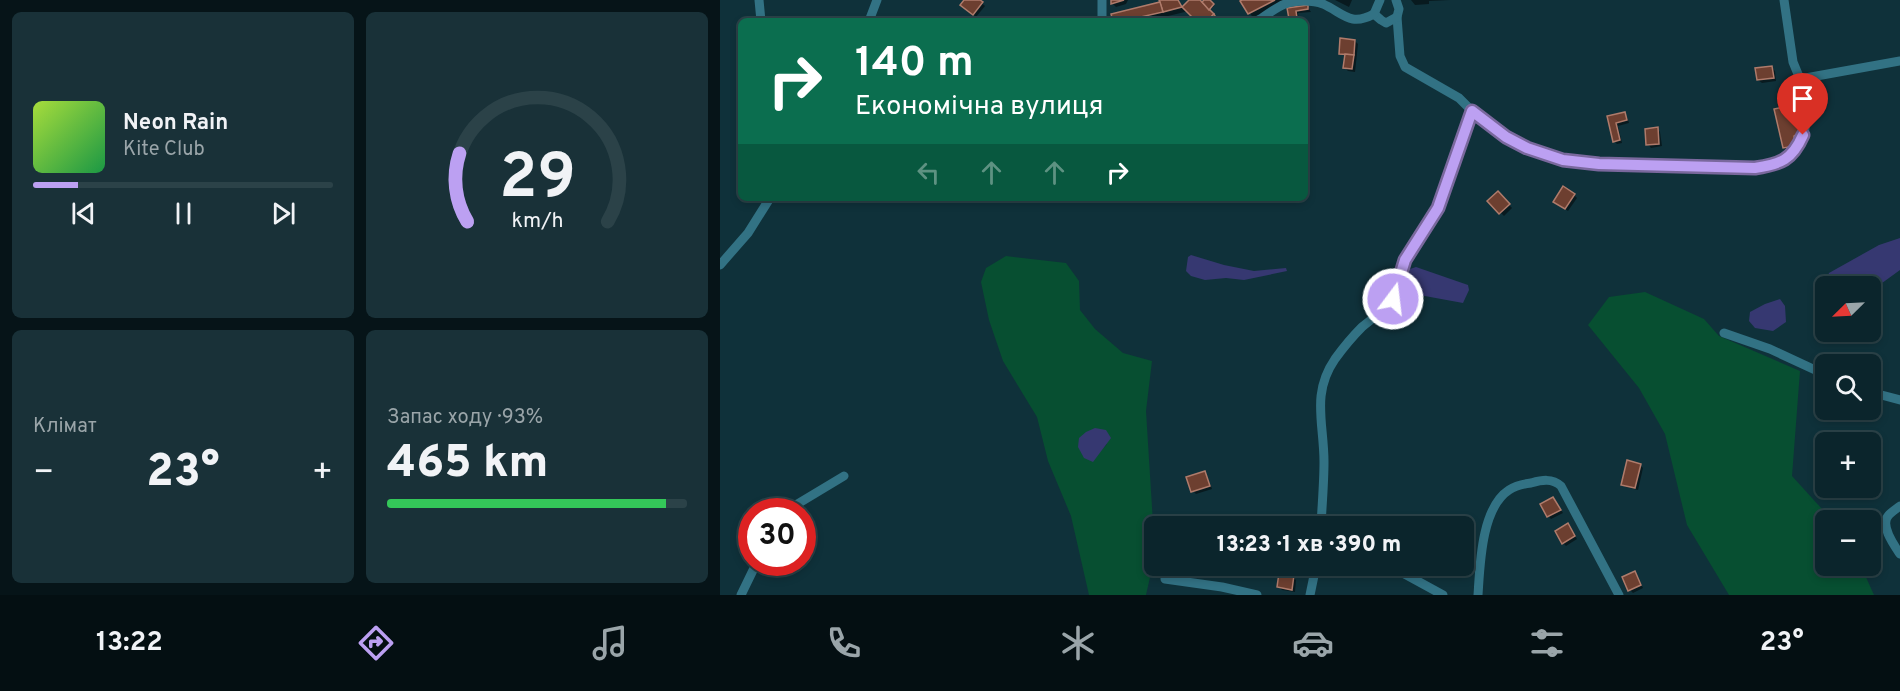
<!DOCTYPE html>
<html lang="uk">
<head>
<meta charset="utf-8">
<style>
  :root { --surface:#0b252c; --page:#193138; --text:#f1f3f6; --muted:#9aa5a9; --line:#2b4248; --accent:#bca0f2 }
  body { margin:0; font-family:Overpass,sans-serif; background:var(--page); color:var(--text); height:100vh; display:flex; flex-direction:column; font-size:22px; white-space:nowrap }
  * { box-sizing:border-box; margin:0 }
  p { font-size:20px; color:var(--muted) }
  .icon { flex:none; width:33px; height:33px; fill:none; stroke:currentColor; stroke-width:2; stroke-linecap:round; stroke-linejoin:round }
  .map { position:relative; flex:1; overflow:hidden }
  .sheet { display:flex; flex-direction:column; gap:12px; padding:12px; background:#061418; width:720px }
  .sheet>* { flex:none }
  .hud { position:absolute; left:18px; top:18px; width:570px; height:183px; border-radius:9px; box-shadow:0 3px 9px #0003,0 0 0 2px var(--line); background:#0b6e4f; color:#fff; overflow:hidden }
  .needle { width:39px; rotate:246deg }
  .controls { position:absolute; left:1095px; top:276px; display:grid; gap:12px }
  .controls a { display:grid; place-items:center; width:66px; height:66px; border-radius:9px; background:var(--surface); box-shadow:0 3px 9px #0003,0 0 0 2px var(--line); font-size:30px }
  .speed { position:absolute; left:18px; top:498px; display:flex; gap:12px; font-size:30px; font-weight:700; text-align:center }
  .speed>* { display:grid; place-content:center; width:78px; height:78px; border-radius:50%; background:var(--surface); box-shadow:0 3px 9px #0003,0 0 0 2px var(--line); line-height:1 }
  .speed .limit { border:9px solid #d22; background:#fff; color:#111 }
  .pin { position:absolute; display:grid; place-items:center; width:51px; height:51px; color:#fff; margin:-62px -26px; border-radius:50% 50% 50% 0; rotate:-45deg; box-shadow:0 0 6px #0007 }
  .pin .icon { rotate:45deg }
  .me { position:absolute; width:66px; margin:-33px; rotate:15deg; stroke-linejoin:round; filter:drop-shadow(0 0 4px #0008) }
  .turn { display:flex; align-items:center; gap:21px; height:126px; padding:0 18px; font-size:27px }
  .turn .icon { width:78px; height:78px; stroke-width:2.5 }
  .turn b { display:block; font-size:42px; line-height:51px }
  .lanes { display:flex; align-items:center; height:57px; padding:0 18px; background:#0003; justify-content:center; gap:30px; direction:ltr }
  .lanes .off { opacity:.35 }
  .big { font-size:45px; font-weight:800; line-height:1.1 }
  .sheet .card { flex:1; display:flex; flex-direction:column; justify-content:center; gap:9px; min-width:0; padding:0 21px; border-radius:9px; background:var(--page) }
  .sheet .dial { align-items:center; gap:0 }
  .dial svg { height:156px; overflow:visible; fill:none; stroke:var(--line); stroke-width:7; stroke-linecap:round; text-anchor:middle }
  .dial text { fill:var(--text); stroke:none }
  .song { display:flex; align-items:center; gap:18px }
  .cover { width:72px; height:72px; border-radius:9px; background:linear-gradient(135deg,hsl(80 70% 55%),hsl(140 70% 35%)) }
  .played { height:6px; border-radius:3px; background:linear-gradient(90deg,var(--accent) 15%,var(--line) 15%) }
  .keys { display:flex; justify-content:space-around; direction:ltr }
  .heat { display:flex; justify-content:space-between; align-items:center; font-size:33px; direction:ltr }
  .charge { height:9px; border-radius:4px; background:linear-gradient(90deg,#34c759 93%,var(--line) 0) }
  .sheet .tiles { flex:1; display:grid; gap:12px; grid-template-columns:repeat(2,1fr) }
  .trip { position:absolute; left:424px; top:516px; width:330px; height:60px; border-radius:9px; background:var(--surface); box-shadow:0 3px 9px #0003,0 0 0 2px var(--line); font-weight:800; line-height:60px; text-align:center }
  .dock { display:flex; height:96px; justify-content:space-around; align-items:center; background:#040f12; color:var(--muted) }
  .dock .icon { width:42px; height:42px }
  .dock .active { color:var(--accent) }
  .dock b { font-size:27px; color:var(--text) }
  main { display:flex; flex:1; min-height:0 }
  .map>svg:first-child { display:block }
  .green { fill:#074f31; fill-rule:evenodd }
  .water { fill:#363871 }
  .shadow { fill:#0007 }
  .building { fill:#6d3f30; stroke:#af7b6b; stroke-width:1.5 }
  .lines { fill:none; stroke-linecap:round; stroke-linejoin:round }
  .street { stroke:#327284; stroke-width:9 }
  .route-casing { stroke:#7a689d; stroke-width:15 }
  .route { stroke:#bca0f2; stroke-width:10 }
</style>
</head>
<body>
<main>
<section class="sheet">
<div class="tiles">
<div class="card">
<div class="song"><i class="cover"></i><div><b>Neon Rain</b><p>Kite Club</p></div></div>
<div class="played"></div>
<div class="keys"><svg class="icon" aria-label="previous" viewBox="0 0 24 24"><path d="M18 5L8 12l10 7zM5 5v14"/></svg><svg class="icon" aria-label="pause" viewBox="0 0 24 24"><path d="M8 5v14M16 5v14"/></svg><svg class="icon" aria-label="next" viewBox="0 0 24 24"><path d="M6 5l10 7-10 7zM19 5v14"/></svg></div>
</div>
<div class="card dial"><svg viewBox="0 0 100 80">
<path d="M14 69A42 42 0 1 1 86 69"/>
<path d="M14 69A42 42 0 0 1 10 34" stroke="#bca0f2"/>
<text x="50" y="56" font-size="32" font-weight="700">29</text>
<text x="50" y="72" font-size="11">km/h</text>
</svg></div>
<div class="card"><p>Клімат</p>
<div class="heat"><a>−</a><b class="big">23°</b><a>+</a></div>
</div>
<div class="card"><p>Запас ходу · 93%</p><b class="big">465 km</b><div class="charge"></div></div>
</div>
</section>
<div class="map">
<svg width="1180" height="595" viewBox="0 0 1180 595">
  <rect width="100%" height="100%" fill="#0f313a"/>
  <g class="green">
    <path d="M286,256l60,7 13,18 1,29 15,19 28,24 29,8 -6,50 9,144 -9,40h-57l-18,-79 -23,-55 -11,-44 -34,-56 -14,-41 -8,-38 5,-14zM359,438l28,6 -7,8z"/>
    <path d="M925,292l59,27 15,17 81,35 -8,105 40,44h-6v46h35l13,29h-145l-42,-70 -22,-91 -26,-46 -51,-63 21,-28z"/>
  </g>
  <g class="water">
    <path d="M1180,238v32l-29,21 -1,-5h-40l-3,-8 2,-5 50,-28z"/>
    <path d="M471,255l33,10 30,6 32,-3 1,3 -43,9 -18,-2 -21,2 -14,-4 -5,-5 2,-14z"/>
    <path d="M696,267l52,18 1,5 -6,13 -60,-11 7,-23z"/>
    <path d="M1060,299l5,7 1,16 -13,9 -18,-3 -6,-7 1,-9 15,-8z"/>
    <path d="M375,428l11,2 5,8 -18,24 -9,-4 -6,-11 1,-9 7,-6z"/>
  </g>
  <g class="shadow">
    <path d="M246,0h12l7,6 -9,11 -11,-10z"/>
    <path d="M393,0h15l-2,4 -10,3 -3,-3z"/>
    <path d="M441,0h17l5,8 8,-8h7l4,4 6,-4 6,6 -3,3 -5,-5 -2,2 14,15h-20l-9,-10 -42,10h-33l48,-18z"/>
    <path d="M525,0h41l-32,19 -12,-17z"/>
    <path d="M615,0h17l-3,7z"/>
    <path d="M691,0h39l-21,1v3l-14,1z"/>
    <path d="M587,6l4,6 -13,1 1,8h-6l-3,-2 -1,-10z"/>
    <path d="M635,41l3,3 -3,28 -7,-1 -3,-3 1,-11 -5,-4z"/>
    <path d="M1052,68l3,3 1,10 -14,2 -4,-3z"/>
    <path d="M1074,107l5,5 5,26 -15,15 -5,-5z"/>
    <path d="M904,114l3,3 2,6 -11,3 4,17 -5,1 -3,-3 -5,-24z"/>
    <path d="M937,129l3,3 2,14 -11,2 -3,-4z"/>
    <path d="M778,193l14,15 -8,8 -15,-15z"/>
    <path d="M854,195l3,3 -9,13 -10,-7z"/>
    <path d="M920,465l3,3 -5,22 -12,-3 -4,-3z"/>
    <path d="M484,473l3,3 5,13 -16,5 -3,-3z"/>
    <path d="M833,498l10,15 -12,6 -3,-3z"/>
    <path d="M848,525l9,14 -11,7 -3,-3z"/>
    <path d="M564,566h14v3z"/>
    <path d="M915,573l8,15 -10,5 -3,-3z"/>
    <path d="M573,577l3,3 -1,12 -13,-2 -3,-3z"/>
  </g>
  <g class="building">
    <path d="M244,0h16l3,2 -10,13 -13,-10z"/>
    <path d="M391,0h13l-13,4z"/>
    <path d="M439,0h19l4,7 -19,5z"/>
    <path d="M469,0h11l14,14 -7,7h-11l-14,-14z"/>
    <path d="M484,0h6l4,4 -5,6 -7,-8z"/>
    <path d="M522,0h33l-27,14 -8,-13z"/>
    <path d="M440,2l3,10 -40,9h-10l-2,-7z"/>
    <path d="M588,5v4l-12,2 1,7 -8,1 -2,-11z"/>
    <path d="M494,14l4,7h-11z"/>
    <path d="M620,38l15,2 -1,15 -15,-1z"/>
    <path d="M625,54l9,1 -2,14 -9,-1z"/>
    <path d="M1052,66l2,12 -17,2 -2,-12z"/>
    <path d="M1074,105l6,27 -6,4 2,10 -13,2 -9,-39z"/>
    <path d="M905,112l2,8 -11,3 4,17 -7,2 -6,-26z"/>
    <path d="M938,127l1,17 -13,1 -1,-16z"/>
    <path d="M843,186l12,8 -10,15 -12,-7z"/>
    <path d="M778,191l12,13 -11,10 -12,-13z"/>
    <path d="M907,460l14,4 -6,24 -14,-3z"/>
    <path d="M485,471l5,15 -19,6 -5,-15z"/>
    <path d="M833,497l8,13 -14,7 -7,-13z"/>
    <path d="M848,523l7,13 -13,8 -7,-13z"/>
    <path d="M915,571l6,14 -13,6 -6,-14z"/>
    <path d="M559,573l15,2 -2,15 -15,-3z"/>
  </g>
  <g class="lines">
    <g class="street">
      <path d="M39,0l2,21"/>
      <path d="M382,0v21"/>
      <path d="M676,0l3,9 -2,8 3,39 5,11 54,31 13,13 34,26 21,12 36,11 36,4 156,4c59,-9 54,-41 45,-89l100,-18"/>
      <path d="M1064,0l9,62 7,17"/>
      <path d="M654,14l7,6 5,3 11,-6"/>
      <path d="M654,14l6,-14"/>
      <path d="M149,21l8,-21"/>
      <path d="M537,21c9,-5 19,-14 28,-17 10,-4 28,-4 38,0 20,9 27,23 51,10"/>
      <path d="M0,265l28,-32 22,-35"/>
      <path d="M1004,333l46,16 56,26"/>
      <path d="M1150,392l30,8"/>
      <path d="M1180,506c-4,3 -9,6 -12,10 -8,10 6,29 12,38"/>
      <path d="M64,512l60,-36"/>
      <path d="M601,526c1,-21 3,-43 3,-64 0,-39 -13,-68 11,-103 8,-11 18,-23 27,-32 11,-9 23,-17 31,-28l12,-40 34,-50 33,-98"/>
      <path d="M670,566l53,29"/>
      <path d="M445,579l57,8 35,8"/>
      <path d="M21,595l16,-33"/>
      <path d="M590,595l6,-29"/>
      <path d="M758,595c2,-29 3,-87 31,-105 6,-4 14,-6 22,-7 11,-3 21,-5 30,3l58,109"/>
    </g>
  </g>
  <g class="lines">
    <g class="route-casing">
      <path id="route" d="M673,299l12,-39 33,-52 34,-97 34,26 21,11 36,12 36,4 156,4c26,-4 37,-8 48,-33"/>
    </g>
    <use href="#route" class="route"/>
  </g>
</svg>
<div class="controls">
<a><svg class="needle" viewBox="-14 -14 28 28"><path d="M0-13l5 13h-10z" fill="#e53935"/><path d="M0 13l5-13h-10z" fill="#9aa5a9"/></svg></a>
<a><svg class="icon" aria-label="search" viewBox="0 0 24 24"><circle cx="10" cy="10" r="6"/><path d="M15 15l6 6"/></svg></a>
<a>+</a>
<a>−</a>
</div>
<div class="speed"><div class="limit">30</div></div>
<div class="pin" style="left:1083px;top:135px;background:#d93025"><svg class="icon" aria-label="arrive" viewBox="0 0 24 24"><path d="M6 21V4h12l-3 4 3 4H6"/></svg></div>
<svg class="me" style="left:673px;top:299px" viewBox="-20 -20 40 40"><circle r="17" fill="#bca0f2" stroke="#fff" stroke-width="3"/><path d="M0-11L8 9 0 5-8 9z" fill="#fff"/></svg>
<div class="trip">13:23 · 1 хв · 390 m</div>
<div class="hud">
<div class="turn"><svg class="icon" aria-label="right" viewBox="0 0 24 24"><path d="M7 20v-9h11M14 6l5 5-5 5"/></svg><div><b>140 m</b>Економічна вулиця</div></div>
<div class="lanes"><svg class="icon off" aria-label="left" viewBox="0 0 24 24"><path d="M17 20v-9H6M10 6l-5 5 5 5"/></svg><svg class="icon off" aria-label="ahead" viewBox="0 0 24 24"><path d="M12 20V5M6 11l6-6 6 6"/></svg><svg class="icon off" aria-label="ahead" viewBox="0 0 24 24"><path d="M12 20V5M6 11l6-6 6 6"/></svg><svg class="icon" aria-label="right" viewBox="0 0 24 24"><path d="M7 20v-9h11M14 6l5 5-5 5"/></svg></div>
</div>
</div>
</main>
<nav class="dock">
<b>13:22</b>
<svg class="icon active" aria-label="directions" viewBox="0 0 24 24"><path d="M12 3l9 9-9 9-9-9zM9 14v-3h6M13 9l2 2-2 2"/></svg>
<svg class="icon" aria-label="music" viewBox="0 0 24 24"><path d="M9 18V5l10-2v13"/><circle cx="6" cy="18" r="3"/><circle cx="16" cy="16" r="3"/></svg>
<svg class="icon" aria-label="phone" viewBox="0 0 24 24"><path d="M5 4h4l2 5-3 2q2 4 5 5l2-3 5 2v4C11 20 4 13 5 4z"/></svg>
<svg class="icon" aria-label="climate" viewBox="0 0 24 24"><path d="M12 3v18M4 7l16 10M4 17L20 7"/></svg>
<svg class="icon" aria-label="car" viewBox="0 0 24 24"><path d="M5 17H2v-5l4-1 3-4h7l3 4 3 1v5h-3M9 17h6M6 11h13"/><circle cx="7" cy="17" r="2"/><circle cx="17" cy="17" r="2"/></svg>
<svg class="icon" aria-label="filters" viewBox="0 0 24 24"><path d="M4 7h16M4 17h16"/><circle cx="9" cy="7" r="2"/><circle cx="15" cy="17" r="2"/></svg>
<b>23°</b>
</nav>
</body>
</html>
